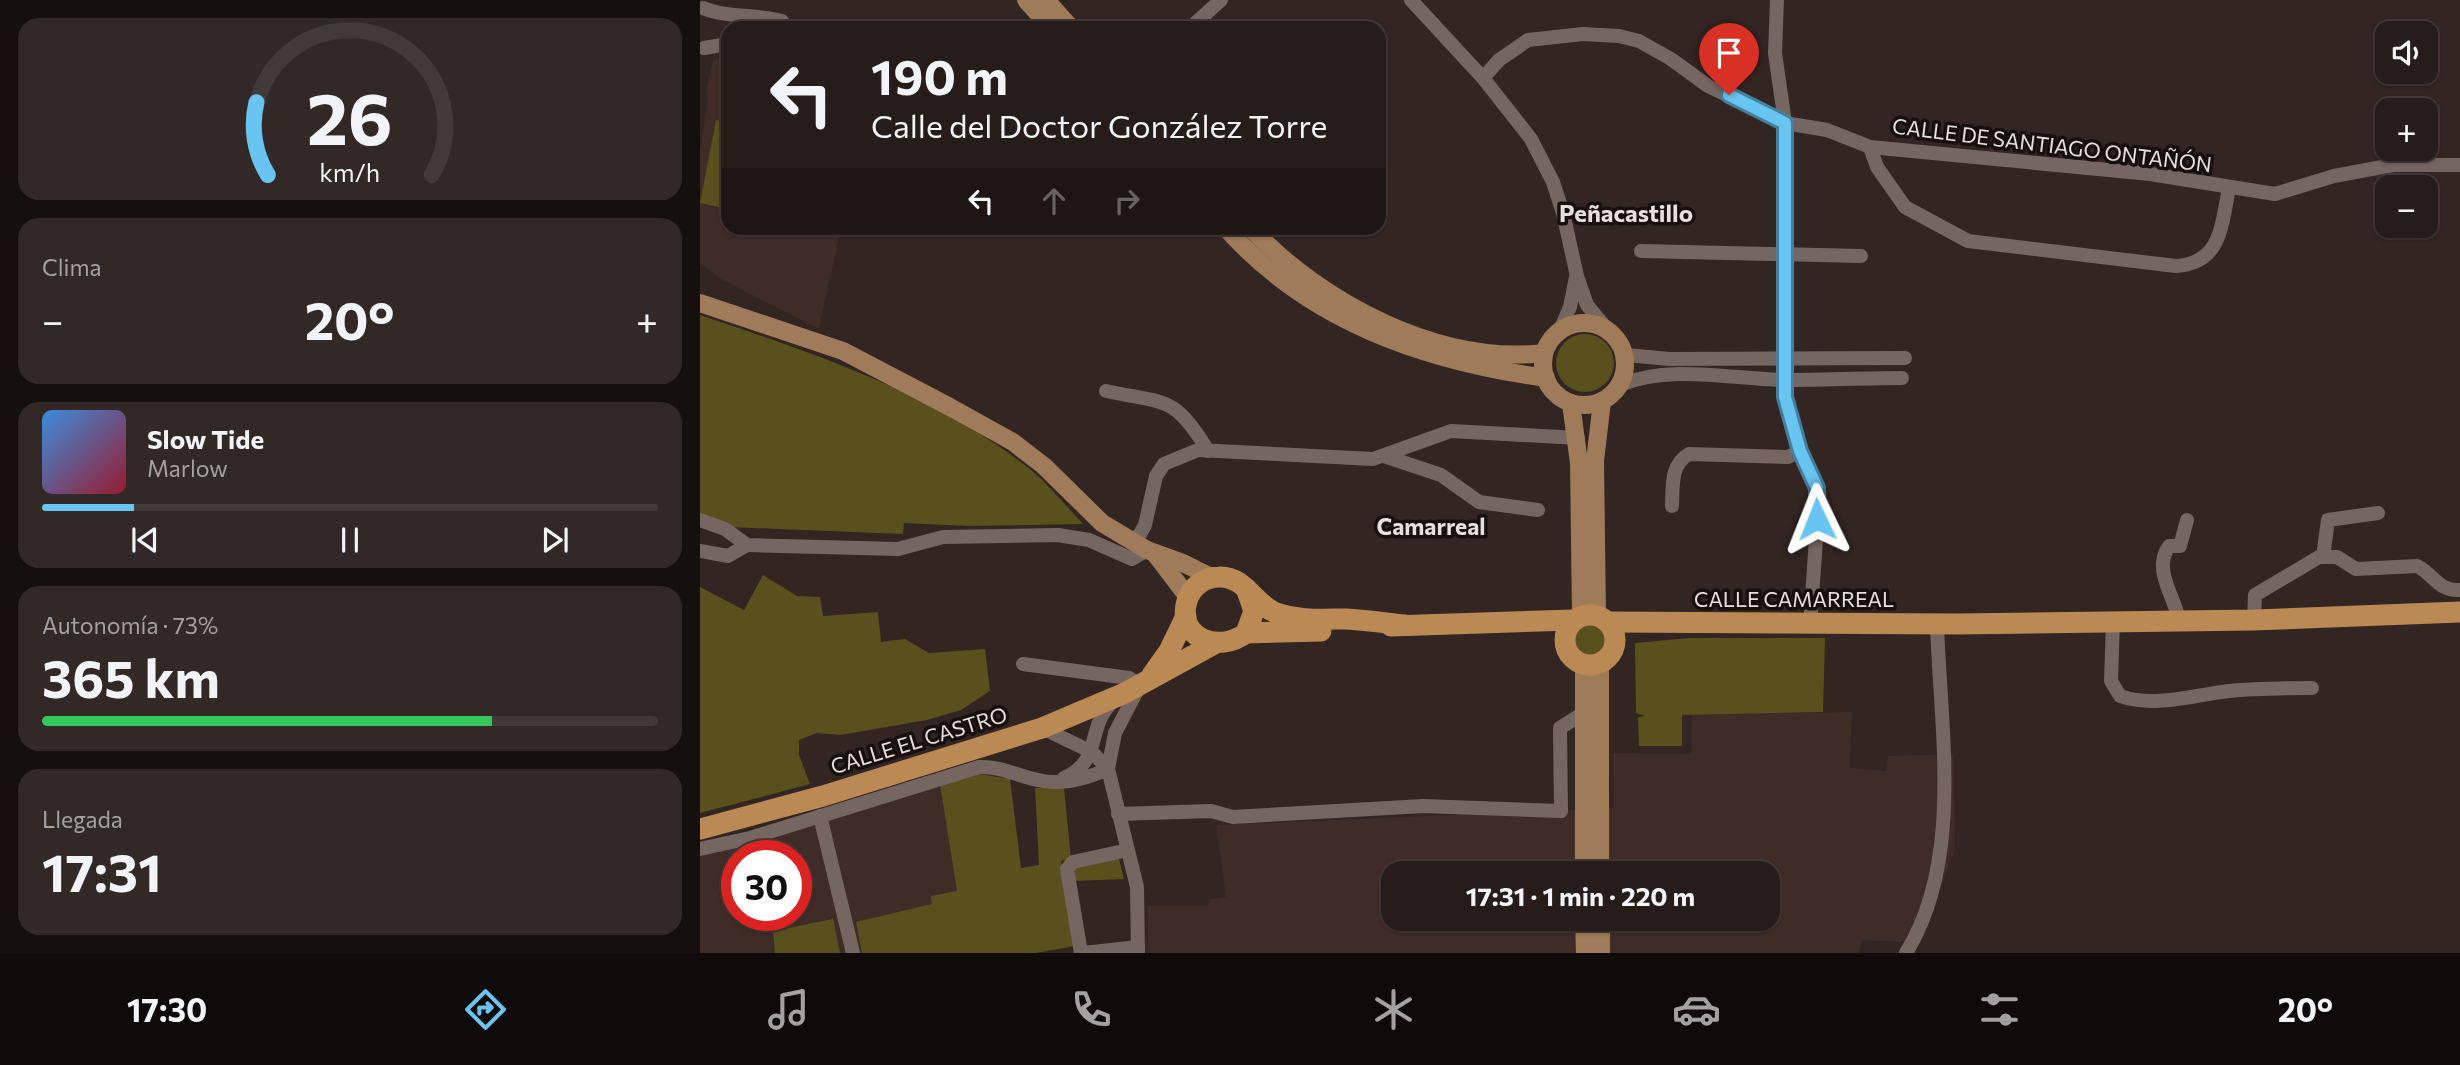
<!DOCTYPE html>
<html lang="es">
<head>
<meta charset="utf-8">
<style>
  :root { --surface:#261c1a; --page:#322927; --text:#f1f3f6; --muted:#a4a1a2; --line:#423a39; --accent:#68c4f0 }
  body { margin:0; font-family:Commissioner,sans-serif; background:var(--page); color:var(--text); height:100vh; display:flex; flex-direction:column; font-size:26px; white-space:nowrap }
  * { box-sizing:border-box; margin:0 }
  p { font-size:23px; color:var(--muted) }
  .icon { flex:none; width:38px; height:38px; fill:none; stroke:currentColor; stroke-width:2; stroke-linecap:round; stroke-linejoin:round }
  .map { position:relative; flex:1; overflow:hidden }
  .drawer { display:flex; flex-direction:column; gap:18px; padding:18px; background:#150f0e; width:700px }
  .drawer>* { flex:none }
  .banner { position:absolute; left:21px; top:21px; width:665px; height:214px; border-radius:21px; box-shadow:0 2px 5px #0004,0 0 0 2px var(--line); background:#261c1a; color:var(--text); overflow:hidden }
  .controls { position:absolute; left:1675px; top:21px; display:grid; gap:14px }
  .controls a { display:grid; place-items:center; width:63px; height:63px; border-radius:14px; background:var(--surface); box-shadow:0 2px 5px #0004,0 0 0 2px var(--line); font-size:35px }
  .speed { position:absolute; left:21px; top:840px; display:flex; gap:14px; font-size:35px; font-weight:700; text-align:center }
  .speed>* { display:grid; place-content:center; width:91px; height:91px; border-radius:50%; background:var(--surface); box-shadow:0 2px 5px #0004,0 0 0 2px var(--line); line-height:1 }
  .speed .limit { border:10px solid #d22; background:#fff; color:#111 }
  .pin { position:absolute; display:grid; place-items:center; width:60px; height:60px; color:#fff; margin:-72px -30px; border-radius:50% 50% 50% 0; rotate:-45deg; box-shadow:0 0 7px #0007 }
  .pin .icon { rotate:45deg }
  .me { position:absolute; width:77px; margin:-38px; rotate:358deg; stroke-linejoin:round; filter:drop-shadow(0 0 5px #0008) }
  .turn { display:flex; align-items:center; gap:24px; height:147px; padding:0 35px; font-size:32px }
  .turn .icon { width:91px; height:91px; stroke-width:2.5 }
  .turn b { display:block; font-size:49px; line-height:60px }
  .lanes { display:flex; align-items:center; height:66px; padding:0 35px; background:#0003; justify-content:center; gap:35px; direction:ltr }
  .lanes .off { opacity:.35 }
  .big { font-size:52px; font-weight:700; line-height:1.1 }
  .drawer .widget { flex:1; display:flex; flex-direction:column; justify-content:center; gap:10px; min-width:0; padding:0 24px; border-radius:21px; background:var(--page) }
  .drawer .dial { align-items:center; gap:0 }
  .dial svg { height:182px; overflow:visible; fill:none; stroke:var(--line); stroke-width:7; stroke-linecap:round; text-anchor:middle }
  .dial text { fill:var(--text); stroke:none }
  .song { display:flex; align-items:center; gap:21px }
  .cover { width:84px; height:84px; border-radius:10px; background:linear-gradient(135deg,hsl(210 70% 55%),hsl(350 70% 35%)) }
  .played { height:7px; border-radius:4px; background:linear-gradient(90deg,var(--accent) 15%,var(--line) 15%) }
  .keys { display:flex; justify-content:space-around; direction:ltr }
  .heat { display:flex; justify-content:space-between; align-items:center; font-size:38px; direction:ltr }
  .charge { height:10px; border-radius:5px; background:linear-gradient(90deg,#34c759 73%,var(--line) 0) }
  .trip { position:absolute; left:681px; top:861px; width:399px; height:70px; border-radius:21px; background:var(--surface); box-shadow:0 2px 5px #0004,0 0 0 2px var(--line); font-weight:700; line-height:70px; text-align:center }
  .tab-bar { display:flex; height:112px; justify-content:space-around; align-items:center; background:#0f0b0a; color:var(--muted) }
  .tab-bar .icon { width:49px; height:49px }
  .tab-bar .current { color:var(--accent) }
  .tab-bar b { font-size:32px; color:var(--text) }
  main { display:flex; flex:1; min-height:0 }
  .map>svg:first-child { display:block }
  .built { fill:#3f2c27; fill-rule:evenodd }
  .green { fill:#59501d }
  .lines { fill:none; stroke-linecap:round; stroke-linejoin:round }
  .minor { stroke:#766662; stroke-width:14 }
  .major { stroke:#9f7b5a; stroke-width:18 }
  .highway { stroke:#bb8954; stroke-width:21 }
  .route-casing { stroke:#447f9c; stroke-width:18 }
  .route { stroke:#68c4f0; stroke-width:12 }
  .labels { text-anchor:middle; stroke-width:7; stroke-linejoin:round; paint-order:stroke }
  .street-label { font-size:21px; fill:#e8dfdc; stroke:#16100e }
  .neighbourhood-label { font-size:23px; font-weight:bold; fill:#e8dfdc; stroke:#16100e }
  .quarter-label { font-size:24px; font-weight:bold; fill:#e8dfdc; stroke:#16100e }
</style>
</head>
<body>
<main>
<section class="drawer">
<div class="widget dial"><svg viewBox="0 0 100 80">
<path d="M14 69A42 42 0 1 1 86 69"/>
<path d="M14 69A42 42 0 0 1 9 37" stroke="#68c4f0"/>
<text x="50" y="56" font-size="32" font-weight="700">26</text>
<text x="50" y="72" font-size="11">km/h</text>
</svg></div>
<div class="widget"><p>Clima</p>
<div class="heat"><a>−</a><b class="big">20°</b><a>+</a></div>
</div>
<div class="widget">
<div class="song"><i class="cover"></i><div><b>Slow Tide</b><p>Marlow</p></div></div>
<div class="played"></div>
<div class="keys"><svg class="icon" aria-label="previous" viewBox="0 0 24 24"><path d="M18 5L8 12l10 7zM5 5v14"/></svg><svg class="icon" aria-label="pause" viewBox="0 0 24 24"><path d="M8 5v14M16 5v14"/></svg><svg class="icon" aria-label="next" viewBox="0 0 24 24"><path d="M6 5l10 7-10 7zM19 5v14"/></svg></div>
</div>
<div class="widget"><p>Autonomía · 73%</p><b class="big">365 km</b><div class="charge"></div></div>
<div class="widget"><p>Llegada</p><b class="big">17:31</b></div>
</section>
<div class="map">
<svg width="1760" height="953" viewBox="0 0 1760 953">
  <rect width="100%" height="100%" fill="#322522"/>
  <g class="built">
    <path d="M28,53v175h113l-22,101 -98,-50 -21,-16v-112l8,-51 -2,-10 7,-28z"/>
    <path d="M1152,712l-2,56 37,3 1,-15 66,-2 1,96 -35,93 -58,-3 -4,13h-710v-47h59l4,-7 15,-2 -10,-72 398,-17 -1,-55 78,1 1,-39zM693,873h375v46h-375z"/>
    <path d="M240,785l17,106 52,62h-309v-101zM37,856h59v59h-59z"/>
  </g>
  <g class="green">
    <path d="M16,120l12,2v87l-28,-6z"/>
    <path d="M0,315c114,38 236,79 331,155 19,16 35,36 52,54l-114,2 -65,-3 -1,11 -173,-7 -30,-12z"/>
    <circle cx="885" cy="363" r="29"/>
    <path d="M63,575l34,21 23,1 3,19 55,-4 3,30 24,-3 24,14 56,-4 5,42 -29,19 -34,10 -87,15 -23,-2 -18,7v15l11,29 -110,29v-226l44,23z"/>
    <circle cx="891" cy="640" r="16"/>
    <path d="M989,638h136l-2,74 -141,3v31h-43l-1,-29 7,-1 -9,-3 -1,-70z"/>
    <path d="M279,774l31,5 11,89 18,-3 -4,-77h29l7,71 -10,2 14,85 -40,7h-173l-6,-31 76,-18 -1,-8 26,-5 -17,-106z"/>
    <path d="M418,855l6,24 -49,2 -1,-14z"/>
    <path d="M133,919l7,34h-65l-2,-22z"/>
  </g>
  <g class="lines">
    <g class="minor">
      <path d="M711,0l72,78 48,61 22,43 10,31 14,63 10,29 20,24"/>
      <path d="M1077,0l-2,53 10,70v274l15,54 19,46 -9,128"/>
      <path d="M3,8c24,10 53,6 79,13l-2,7"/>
      <path d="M490,28l31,-28"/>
      <path d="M4,48l24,-4"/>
      <path d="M783,78l16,-18 29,-20 55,-6 36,2 20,5 32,18 37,27 77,37 42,7 43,17 280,27 125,20 59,-18 59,-11h67"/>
      <path d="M1170,147l7,20 28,40 63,34 208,25c46,-3 45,-41 53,-77"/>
      <path d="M941,251l220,5"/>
      <path d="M860,330l10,-23 6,-30"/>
      <path d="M927,355l42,4 236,-1"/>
      <path d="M920,385c50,-21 111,-6 164,-5 39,0 79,-2 118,-2"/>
      <path d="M406,391c59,13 68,3 102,60"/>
      <path d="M684,456l57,19 38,27 59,8"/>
      <path d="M972,506c1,-20 -2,-41 17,-52l99,3 12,-6"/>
      <path d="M0,520l25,9 22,16 151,4 45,-12 115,-2 31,5 43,19 15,-9"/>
      <path d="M435,543l10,-18 11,-49 8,-12 34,-14 175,9 78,-28 127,7"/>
      <path d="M0,551l28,5 19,-11"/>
      <path d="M1623,557l5,-37 50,-7"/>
      <path d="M1554,620l1,-25 64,-38h18l19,12 61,-3c18,9 20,25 43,24"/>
      <path d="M1413,621l-2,60 9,15c35,12 73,-1 109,-5 27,-3 55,-3 83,-3"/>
      <path d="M1479,621c-4,-25 -27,-51 -10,-75h11l7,-26"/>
      <path d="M323,664l106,14 11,7 -25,48 -7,36 29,118 1,66"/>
      <path d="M342,728l50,24 16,17"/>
      <path d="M364,778c41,-18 20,-53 51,-78"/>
      <path d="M418,814l93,-3 22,6 190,-11 138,5 -1,-83 22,-14"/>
      <path d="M120,816l33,137"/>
      <path d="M0,849l50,-11 229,-71c22,-1 38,9 59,13 24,6 48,-1 70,-11"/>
      <path d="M381,953l-14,-84 6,-7 55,-12"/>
      <path d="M384,953l54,-6"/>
      <path d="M1206,953c58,-93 34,-226 31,-329"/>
    </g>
    <g class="major">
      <path d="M326,0l25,28"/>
      <path d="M346,0l25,28"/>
      <path d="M526,228c83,94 199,133 320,150"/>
      <path d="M551,228c70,75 188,137 293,125"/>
      <path d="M0,303l143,48 107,56 63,35 31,24 58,57 45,27 36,13 28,14"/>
      <circle cx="884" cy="364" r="41"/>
      <path d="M871,403l8,60 2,153"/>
      <path d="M456,555l32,42"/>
      <path d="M897,616l-2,-155 7,-60"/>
      <path d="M900,663v210"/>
      <path d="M884,873v-209"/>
      <path d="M884,919l1,34"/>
      <path d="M901,919v34"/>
    </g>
    <g class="highway">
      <path d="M546,588l8,23 -8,22c-27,21 -70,5 -59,-32 4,-14 17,-24 32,-24 26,-1 35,27 57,36 23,8 47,6 70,6 19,1 39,4 59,6"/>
      <circle cx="890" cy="640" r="25"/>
      <path d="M908,622l348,2 298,-4 206,-8"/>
      <path d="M691,626l182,-6"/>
      <path d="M546,633l75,-2"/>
      <path d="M452,675l17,-24 17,-35"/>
      <path d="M0,829l123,-33 219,-68 83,-35 89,-49"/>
    </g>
  </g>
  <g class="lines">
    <g class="route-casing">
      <path id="route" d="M1029,95l56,28v274l15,54 17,37v31"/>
    </g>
    <use href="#route" class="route"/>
  </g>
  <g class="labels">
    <g class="street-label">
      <text transform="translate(1352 146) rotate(7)" y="7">CALLE DE SANTIAGO ONTAÑÓN</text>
      <text x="1094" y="607">CALLE CAMARREAL</text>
      <text transform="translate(219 741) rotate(-17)" y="7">CALLE EL CASTRO</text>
    </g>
    <g class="neighbourhood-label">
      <text x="731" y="535">Camarreal</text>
    </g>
    <g class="quarter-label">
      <text x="926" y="222">Peñacastillo</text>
    </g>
  </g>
</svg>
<div class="controls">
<a><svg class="icon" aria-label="sound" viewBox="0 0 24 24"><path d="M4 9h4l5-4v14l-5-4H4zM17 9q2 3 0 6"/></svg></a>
<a>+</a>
<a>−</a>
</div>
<div class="speed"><div class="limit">30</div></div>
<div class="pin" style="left:1029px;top:95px;background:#d93025"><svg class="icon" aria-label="arrive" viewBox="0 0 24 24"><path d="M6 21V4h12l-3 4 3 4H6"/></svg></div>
<svg class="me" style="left:1117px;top:519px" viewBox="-20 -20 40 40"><path d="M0-17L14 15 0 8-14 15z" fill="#68c4f0" stroke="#fff" stroke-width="4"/></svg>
<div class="trip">17:31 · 1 min · 220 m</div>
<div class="banner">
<div class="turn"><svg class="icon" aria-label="left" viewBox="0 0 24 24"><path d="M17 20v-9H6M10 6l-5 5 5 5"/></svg><div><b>190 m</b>Calle del Doctor González Torre</div></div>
<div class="lanes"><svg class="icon" aria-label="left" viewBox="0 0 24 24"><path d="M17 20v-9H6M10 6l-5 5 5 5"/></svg><svg class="icon off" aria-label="ahead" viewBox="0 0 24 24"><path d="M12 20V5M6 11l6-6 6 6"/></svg><svg class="icon off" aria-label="right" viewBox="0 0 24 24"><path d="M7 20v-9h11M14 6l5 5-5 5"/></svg></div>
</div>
</div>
</main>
<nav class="tab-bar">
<b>17:30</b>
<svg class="icon current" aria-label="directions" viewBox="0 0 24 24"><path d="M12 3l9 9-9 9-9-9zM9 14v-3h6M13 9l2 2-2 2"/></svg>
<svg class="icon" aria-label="music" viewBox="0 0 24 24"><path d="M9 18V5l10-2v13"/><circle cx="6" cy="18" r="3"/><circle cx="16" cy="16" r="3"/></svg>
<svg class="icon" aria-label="phone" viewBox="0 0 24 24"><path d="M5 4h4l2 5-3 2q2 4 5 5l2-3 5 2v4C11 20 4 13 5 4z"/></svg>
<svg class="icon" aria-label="climate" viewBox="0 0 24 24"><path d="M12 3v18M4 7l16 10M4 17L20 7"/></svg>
<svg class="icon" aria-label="car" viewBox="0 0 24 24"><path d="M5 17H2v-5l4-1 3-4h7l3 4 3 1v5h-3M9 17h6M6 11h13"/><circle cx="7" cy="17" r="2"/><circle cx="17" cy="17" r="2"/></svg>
<svg class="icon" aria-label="filters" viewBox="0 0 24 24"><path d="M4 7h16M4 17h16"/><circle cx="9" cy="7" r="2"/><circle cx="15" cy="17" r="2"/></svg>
<b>20°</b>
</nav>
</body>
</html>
